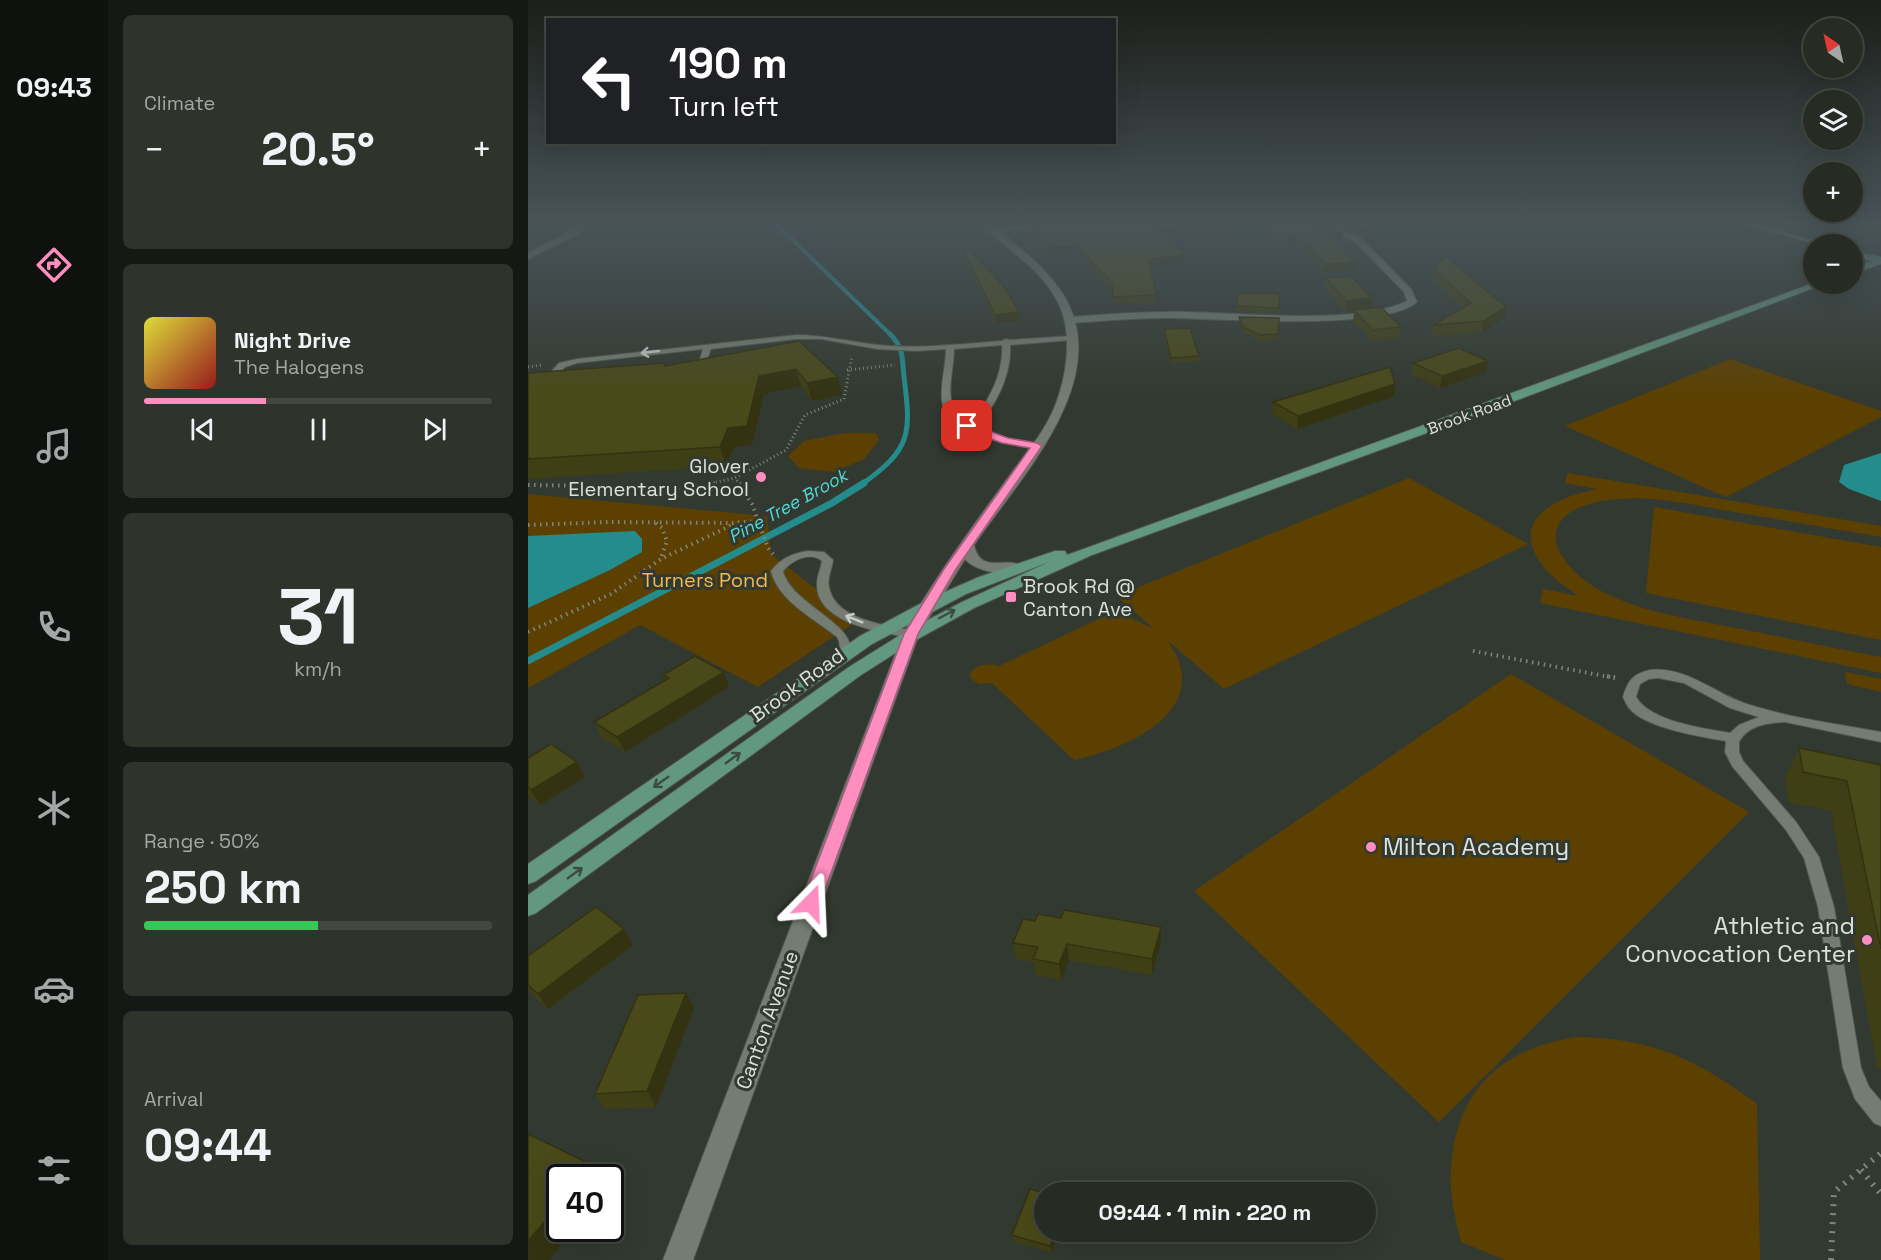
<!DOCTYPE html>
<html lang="en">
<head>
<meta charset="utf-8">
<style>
  :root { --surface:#262b24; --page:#2e332c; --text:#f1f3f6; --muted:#a4a7a6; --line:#424741; --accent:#fd8ebf }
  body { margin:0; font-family:"Space Grotesk",sans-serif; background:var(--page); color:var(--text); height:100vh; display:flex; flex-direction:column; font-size:22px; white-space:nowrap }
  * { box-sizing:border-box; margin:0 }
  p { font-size:20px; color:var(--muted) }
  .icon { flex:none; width:33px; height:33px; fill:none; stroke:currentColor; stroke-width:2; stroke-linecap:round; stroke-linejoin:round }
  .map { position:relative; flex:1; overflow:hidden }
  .details { display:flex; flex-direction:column; gap:15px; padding:15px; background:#151814; width:420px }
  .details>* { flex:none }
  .banner { position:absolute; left:18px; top:18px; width:570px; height:126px; border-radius:0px; box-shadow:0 6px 24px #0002,0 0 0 2px var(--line); background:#202124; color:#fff; overflow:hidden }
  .needle { width:39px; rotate:326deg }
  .tools { position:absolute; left:1275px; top:18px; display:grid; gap:12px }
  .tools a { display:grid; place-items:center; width:60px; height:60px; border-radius:50%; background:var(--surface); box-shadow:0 6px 24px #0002,0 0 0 2px var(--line); font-size:30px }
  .speed { position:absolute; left:18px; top:1164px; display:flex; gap:12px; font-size:30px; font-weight:700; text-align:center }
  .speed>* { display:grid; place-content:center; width:78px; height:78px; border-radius:50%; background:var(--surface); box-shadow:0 6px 24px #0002,0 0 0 2px var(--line); line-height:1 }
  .speed .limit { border:3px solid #111; border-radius:9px; background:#fff; color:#111 }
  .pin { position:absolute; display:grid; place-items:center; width:51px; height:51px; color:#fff; margin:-26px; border-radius:12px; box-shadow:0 3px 9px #0006 }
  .me { position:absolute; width:66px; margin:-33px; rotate:21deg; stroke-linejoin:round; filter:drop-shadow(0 0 4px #0008) }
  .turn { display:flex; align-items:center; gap:21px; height:126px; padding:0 24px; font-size:27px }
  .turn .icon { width:78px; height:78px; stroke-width:2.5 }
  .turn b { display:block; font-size:42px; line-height:51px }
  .big { font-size:45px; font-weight:700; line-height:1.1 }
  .details .card { flex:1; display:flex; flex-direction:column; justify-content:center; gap:9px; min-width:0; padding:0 21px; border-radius:9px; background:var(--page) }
  .details .dial { align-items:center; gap:0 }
  .dial b { font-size:78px; line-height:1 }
  .song { display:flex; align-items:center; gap:18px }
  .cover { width:72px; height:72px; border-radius:9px; background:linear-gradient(135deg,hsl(60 70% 55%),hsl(0 70% 35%)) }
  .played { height:6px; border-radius:3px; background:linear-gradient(90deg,var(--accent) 35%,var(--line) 35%) }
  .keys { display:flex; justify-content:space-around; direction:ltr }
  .heat { display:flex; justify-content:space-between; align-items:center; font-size:33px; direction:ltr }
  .charge { height:9px; border-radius:4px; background:linear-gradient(90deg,#34c759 50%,var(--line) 0) }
  .trip { position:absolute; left:506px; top:1182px; width:342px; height:60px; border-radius:30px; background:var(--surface); box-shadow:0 6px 24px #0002,0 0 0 2px var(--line); font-weight:700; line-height:60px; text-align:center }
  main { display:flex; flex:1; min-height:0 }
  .menu { display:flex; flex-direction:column; width:108px; justify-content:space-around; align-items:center; background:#0f110e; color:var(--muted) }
  .menu .icon { width:42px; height:42px }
  .menu .selected { color:var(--accent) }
  .menu b { font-size:27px; color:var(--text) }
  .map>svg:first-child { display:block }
  .green { fill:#5c4002 }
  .water { fill:#248c8c }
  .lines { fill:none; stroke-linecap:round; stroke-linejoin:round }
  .stream-far2 { stroke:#248c8c; stroke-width:4 }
  .stream-far1 { stroke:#248c8c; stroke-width:5 }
  .stream { stroke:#248c8c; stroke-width:7 }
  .service-casing { stroke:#51564f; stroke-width:2 }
  .minor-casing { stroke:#51564f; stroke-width:2 }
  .tertiary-casing { stroke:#51564f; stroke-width:2 }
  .primary-casing { stroke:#51564f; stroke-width:2 }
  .path-far3 { stroke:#7f857d; stroke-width:3; stroke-dasharray:1 3; stroke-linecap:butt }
  .path-far2 { stroke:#7f857d; stroke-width:4; stroke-dasharray:1.5 4.5; stroke-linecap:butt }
  .path-far1 { stroke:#7f857d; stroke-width:4.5; stroke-dasharray:1.5 5; stroke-linecap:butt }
  .path { stroke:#7f857d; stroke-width:6; stroke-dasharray:2 7; stroke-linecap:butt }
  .service { fill:#757d73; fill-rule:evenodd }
  .minor { fill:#757d73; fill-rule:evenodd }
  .tertiary { fill:#757d73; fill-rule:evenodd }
  .primary { fill:#629780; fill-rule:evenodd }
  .wall { fill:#3f3f16 }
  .shaded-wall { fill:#333312 }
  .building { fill:#494919; stroke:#333312; stroke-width:1.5 }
  .oneway { stroke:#c8cdc7 }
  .oneway2 { stroke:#3c4c40 }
  .route { fill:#fd8ebf; stroke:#a45c7c; stroke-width:1.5 }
  .poi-dot { fill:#fd8ebf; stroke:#323930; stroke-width:2 }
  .labels { text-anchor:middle; stroke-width:6; stroke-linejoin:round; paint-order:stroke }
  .far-street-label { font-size:16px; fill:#dde1dc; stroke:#323930 }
  .far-water-label { font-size:18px; font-style:italic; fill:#53d7d7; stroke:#323930 }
  .poi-label { font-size:20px; fill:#dde1dc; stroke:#323930; text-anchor:end }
  .park-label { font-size:20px; fill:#f6ba4b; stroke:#323930 }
  .street-label { font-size:20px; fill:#dde1dc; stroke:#323930 }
  .near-poi-label { font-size:24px; fill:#dde1dc; stroke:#323930; text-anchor:start }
</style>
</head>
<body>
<main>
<nav class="menu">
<b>09:43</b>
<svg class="icon selected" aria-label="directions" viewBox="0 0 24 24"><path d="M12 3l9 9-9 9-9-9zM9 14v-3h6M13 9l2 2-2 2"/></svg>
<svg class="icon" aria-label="music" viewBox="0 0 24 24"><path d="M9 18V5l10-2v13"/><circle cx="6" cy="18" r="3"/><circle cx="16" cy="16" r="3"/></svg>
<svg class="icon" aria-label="phone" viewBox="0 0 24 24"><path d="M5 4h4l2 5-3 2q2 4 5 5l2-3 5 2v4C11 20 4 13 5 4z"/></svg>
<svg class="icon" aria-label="climate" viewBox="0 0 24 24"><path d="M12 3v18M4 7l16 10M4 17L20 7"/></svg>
<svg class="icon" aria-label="car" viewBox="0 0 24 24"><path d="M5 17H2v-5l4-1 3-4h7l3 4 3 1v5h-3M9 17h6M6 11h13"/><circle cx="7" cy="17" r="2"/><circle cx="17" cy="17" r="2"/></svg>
<svg class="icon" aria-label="filters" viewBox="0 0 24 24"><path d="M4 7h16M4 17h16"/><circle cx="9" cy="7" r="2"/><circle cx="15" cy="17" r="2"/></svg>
</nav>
<section class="details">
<div class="card"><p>Climate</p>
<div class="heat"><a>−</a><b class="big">20.5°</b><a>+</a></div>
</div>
<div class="card">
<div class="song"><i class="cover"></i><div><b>Night Drive</b><p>The Halogens</p></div></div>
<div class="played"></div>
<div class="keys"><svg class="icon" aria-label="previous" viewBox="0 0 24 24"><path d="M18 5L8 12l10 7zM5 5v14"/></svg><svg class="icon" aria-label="pause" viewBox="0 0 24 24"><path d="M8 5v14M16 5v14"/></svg><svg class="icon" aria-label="next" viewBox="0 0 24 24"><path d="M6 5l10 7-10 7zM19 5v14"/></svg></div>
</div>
<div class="card dial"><b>31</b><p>km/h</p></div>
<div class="card"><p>Range · 50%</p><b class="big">250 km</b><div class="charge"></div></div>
<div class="card"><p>Arrival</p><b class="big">09:44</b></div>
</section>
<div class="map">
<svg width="1353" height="1260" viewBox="0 0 1353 1260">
  <rect width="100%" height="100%" fill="#323930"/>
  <g class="green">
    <path d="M1202,359l151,52v6l-155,80 -161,-71z"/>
    <path d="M316,433h32l3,7 -15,19 -30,13 -35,-4 -11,-12 16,-15z"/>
    <path d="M1040,473l313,53v11c-51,-9 -101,-17 -152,-26 -41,-7 -84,-18 -126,-10 -78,14 -47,68 4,93 37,18 78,24 118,32 52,10 104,21 156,31v16l-341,-70 3,-14 35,7c-13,-10 -28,-19 -38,-34 -31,-46 22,-66 57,-73l-32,-6z"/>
    <path d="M881,478l119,66 -304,145 -56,-48c3,6 8,12 11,20 20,59 -62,90 -105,99l-82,-77 -13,1 -9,-6v-5c7,-9 18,-10 29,-7l114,-54 16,5 25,12 -38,-33z"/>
    <path d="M0,494l239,22 4,38 86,67 -99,66 -118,-62 -112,63z"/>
    <path d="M1126,507l227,40v93l-235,-47z"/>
    <path d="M1317,672l36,7v13l-34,-8z"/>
    <path d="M983,674l238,138 -310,310 -245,-231z"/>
    <path d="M1048,1037c73,0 123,23 181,67l3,156h-255l-44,-18c-6,-24 -12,-49 -10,-74 5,-78 50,-119 125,-131z"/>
  </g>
  <g class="water">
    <path d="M1353,453v48l-32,-12 -10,-7 5,-17z"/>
    <path d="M107,531l7,8v13l-32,18 -82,38v-72z"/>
  </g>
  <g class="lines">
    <path class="stream-far2" d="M246,222l118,114"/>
    <path class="stream-far1" d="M334,484c50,-35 49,-51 42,-107 -2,-19 0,-29 -14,-43"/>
    <path class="stream" d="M0,661l304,-158 32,-20"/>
    <g class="service-casing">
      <g id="service">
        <path d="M268,335c29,0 54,7 82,10 42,4 83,-1 124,-4l4,-2 3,1 62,-4 4,2 -4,2 -61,5c2,27 -14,65 -36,81l34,13 32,5v4l-3,1c-28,-5 -90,-13 -95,-48 -2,-17 4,-35 4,-52l-29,2 -40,-2 -56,-10h-25l-85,10 -5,13 -15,6 -4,-2 13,-7 3,-10 -126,14 -12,4 -5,5v3l6,1v4l-14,-4v-5l7,-8 18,-4zM474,345c2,27 -14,62 -35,78 -27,-17 -13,-48 -13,-74z"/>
        <path d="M280,551l16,1 9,8c-1,9 -6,18 -4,27 6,34 59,38 86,44l2,3 -2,3 -4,1c-29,-6 -95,-14 -94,-54 0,-8 4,-16 5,-23 -12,-10 -30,-1 -39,10 8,34 79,55 66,85h-8l-2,-15 -2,-4c-23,-19 -58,-35 -66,-66 10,-13 22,-18 37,-20z"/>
        <path d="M1122,670c38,-4 65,25 100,35 41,13 87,19 131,27v10l-96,-20c-17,1 -37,3 -46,20v10l4,9 53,61 23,35 15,50 27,161 8,19 12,14v25l-7,-3 -19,-24 -12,-31 -25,-161 -14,-49 -18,-28 -54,-64 -7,-14 1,-11c-24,-4 -80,-13 -96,-32 -3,-3 -5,-8 -7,-12 5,-17 10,-23 27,-27zM1130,678l26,5 46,25 29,9 -20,8 -9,8c-27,-5 -79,-11 -94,-36l4,-13 9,-5z"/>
      </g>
    </g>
    <g class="minor-casing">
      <g id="minor">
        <path d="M54,222h8l-14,13 -48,24v-6l42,-22z"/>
        <path d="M528,222h27l-4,2 -86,8 -4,-2 4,-2z"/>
        <path d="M768,222h13l34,8 18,8 50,51 6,13c-33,30 -201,16 -250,16 -33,0 -65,3 -97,5l-5,-3 5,-3c40,-3 79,-6 119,-5 56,1 170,13 218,-11l-3,-9 -49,-50 -18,-8z"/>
      </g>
    </g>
    <g class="tertiary-casing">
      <path id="tertiary" d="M451,222h9c26,21 56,43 75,72 53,85 -44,185 -89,251 7,32 35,8 50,23 -12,12 -50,3 -59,-9l-46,75 -226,626h-30l240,-626c29,-52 64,-100 99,-148 18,-26 41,-50 53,-80 11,-28 18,-69 5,-99 -16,-38 -54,-57 -81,-85z"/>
    </g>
    <g class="primary-casing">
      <g id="primary">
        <path d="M1207,222h12l80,22h-12z"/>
        <path d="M1324,251l29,6v7l-29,10v-6l19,-7 -19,-5z"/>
        <path d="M1286,283l10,1 -304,115 -428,156 -118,53 -58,32 -55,35 -325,238 -8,3v-21l321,-228 56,-35 57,-30 87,-40 -83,32 -94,50 -336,237 -8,3v-20l332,-228 71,-38 48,-21 76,-26h10l2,4z"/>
      </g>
    </g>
    <g class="path-far3">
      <path d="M0,367l14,-2"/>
      <path d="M319,370l48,-5"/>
      <path d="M180,484l27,-6"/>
      <path d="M212,484l-5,-6 51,-28 19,-35 39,-16 8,-43"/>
    </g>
    <g class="path-far2">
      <path d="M211,483l13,21 16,44 5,6"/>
      <path d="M0,485l68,1 60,5 62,-8"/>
      <path d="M128,523l6,5 5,13 -6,17"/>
      <path d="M0,525l80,-3 124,1 26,-2"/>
      <path d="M0,632l83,-38 50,-35 71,-34"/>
      <path d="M945,651l142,27"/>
    </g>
    <path class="path-far1" d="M1079,676l10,2"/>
    <g class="path">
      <path d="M1333,1170l20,24"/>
      <path d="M1303,1260l3,-68 47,-39"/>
    </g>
    <use href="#service" class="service"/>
    <use href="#minor" class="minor"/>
    <use href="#tertiary" class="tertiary"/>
    <use href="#primary" class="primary"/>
  </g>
  <g class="wall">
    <path d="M716,222l-1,7 -81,5 24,21v7l-36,4 6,29v8l-43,1 -1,-14 -34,-39 -28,4 -19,-24 -1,-7z"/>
    <path d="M728,222h55l32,10 -1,7 -8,2 22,29 -32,2 -29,-30 -7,1 -8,-3v10z"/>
    <path d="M790,222h75v6l-33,7 -16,-7z"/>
    <path d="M436,251l55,61 1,9 -24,2 -31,-64z"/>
    <path d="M906,270l72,37 -1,11 -23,14 -51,4 2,-11 30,-18 -31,-28z"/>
    <path d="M798,278l75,49 -2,11 -27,3 -19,-20 1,-10 -9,1 -20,-24z"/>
    <path d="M751,294v19l-43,-1v-6z"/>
    <path d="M711,317l40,1 -1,22 -18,1 -17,-9 -4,-10z"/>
    <path d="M636,329l35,27v5l-28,2 -7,-28z"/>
    <path d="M271,341l43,54 -30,6 -11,-15 -37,8 -12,51 -18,2 -8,19 -198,13v-106l139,-7z"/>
    <path d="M885,363l73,9 -46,16 -29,-14z"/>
    <path d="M867,384l-1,12 -97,33 -25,-15 1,-12z"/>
    <path d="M196,672l5,15 -104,65 -24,-15 -7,-15 71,-42 -2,-5z"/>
    <path d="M1271,748l82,17v304l-4,-1 -46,-257 -43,-9 -3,-24z"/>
    <path d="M0,758l57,19 -45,28 -12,-9z"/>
    <path d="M533,918l100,9v16l-9,32 -83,-15 -8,20 -25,-5 -2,-13 -18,-3 -3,-16 22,-22z"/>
    <path d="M96,929l9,16 -85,64 -20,-18v-35z"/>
    <path d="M158,993l8,15 -38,99 -51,2 -10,-15z"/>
    <path d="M516,1232h15l-7,21 -38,-11 -2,-7z"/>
  </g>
  <g class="shaded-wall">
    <path d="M716,222l-1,7 -88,5v-7z"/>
    <path d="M860,222h5v6l-33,7v-7z"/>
    <path d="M815,232l-1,7 -15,3v-7z"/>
    <path d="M768,234l-1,8 -7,1 1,-7z"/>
    <path d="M549,245l1,6 -28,4v-7z"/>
    <path d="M658,255v7l-37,4v-7z"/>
    <path d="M828,262v8l-32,2 1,-8z"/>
    <path d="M844,298l-1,11 -26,3 1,-11z"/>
    <path d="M978,307l-1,11 -23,14 2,-11z"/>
    <path d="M491,312l1,9 -24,2 -1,-8z"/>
    <path d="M960,361l-2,11 -46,16 2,-12z"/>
    <path d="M268,369l5,17 -37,8 -12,51 -18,2 -8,19 -6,-19 8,-19 31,-52z"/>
    <path d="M310,377l4,18 -30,6 -5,-18z"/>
    <path d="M867,384l-1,12 -97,33 1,-13z"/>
    <path d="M196,672l5,15 -104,65 -8,-15z"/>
    <path d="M49,762l8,15 -45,28 -9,-15z"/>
    <path d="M633,927v16l-9,32v-16z"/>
    <path d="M96,929l9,16 -85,64 -10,-15z"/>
    <path d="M539,944l2,16 -8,20 -2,-16z"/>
    <path d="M158,993l8,15 -38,99 -9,-16z"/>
    <path d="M64,1165l9,13h-19z"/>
    <path d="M32,1204v24h15l-26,32h-21v-19z"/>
    <path d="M527,1232h4l-7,21 -2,-7z"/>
  </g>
  <g class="building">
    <path d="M529,222h187l-89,5 31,28 -37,4 7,36 -43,2 -1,-14 -35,-38 -27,3 -20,-24z"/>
    <path d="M735,222h48l32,10 -16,3 29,27 -31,2 -29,-30 -7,2 -8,-3 -1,10z"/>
    <path d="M819,222h41l-28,6z"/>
    <path d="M440,248l37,40 14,24 -24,3 -31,-64z"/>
    <path d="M917,256l61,51 -22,14 -51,4 38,-22 -37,-33z"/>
    <path d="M823,276l21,22 -26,3 -20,-23z"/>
    <path d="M710,293l41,1v14l-43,-2z"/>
    <path d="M853,307l20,20 -28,3 -19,-20z"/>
    <path d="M711,317l40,1 -1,16 -18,1 -17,-8z"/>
    <path d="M662,328l9,28 -28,2 -7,-29z"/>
    <path d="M271,341l39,36 -31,6 -11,-14 -37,7 -12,50 -19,2 -8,19 -192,12v-86l137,-10v3z"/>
    <path d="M931,348l29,13 -46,15 -29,-13z"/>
    <path d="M862,367l5,17 -97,32 -25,-14z"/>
    <path d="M167,656l29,16 -107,65 -23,-15 75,-44 -6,-3z"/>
    <path d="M23,744l26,18 -46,28 -3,-3v-29z"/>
    <path d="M1271,748l82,17v184l-34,-168 -44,-9z"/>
    <path d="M68,907l28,22 -86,65 -10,-9v-29z"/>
    <path d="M536,910l97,17 -9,32 -85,-15 -8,20 -26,-5 5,-12 -25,-4 10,-24 12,2 3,-7 23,4z"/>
    <path d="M158,993l-39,98 -52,3 43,-99z"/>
    <path d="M0,1134l64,31 -10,13h-22v26l-32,37z"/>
    <path d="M502,1189l14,4v39h11l-5,14 -38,-11z"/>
  </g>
  <defs><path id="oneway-shaft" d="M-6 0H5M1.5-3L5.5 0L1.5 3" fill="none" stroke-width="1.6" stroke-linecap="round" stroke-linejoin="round" transform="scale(1.5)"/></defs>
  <g class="oneway">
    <use href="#oneway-shaft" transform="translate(122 352) rotate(174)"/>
    <use href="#oneway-shaft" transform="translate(326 619) rotate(-158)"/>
  </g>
  <g class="oneway2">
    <use href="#oneway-shaft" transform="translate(419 614) rotate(-28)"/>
    <use href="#oneway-shaft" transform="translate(205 758) rotate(-36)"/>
    <use href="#oneway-shaft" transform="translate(133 782) rotate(145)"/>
    <use href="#oneway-shaft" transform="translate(47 873) rotate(-36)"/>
  </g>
  <linearGradient id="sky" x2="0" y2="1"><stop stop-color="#1c1f1a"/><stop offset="0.56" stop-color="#495459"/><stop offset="1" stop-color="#495459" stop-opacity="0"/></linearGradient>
  <rect width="1353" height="398" fill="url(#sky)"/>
  <path class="route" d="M439,423l41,15 29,5 5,3 -86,123 -38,65 -98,269 -3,5 -6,2 -7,-2 -2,-5 102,-269 40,-65 86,-121 -28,-5 -39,-14 -1,-3z"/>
  <g class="poi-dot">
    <circle cx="233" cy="477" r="6"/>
    <rect x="477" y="591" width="12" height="12" rx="3"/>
    <circle cx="843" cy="847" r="6"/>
    <circle cx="1339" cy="940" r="6"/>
  </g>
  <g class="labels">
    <g class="far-street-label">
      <text transform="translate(941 414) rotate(-20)" y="6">Brook Road</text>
    </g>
    <g class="far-water-label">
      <text transform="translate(260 506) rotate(-29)" y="6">Pine Tree Brook</text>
    </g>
    <g class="poi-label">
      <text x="221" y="473">Glover<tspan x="221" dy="23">Elementary School</tspan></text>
      <text x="495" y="593" text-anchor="start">Brook Rd @<tspan x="495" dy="23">Canton Ave</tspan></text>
    </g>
    <g class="park-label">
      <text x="177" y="587">Turners Pond</text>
    </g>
    <g class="street-label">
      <text transform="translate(269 685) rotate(-36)" y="7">Brook Road</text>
      <text transform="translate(239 1020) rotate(-70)" y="7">Canton Avenue</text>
    </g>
    <g class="near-poi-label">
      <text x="855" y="855">Milton Academy</text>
      <text x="1327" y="934" text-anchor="end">Athletic and<tspan x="1327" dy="28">Convocation Center</tspan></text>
    </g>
  </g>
</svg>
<div class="tools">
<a><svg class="needle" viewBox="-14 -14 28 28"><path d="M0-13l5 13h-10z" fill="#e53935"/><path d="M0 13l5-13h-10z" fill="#a4a7a6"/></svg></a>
<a><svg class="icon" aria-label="layers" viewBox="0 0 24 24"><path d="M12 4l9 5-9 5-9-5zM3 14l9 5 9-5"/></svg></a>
<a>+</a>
<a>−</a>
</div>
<div class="speed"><div class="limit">40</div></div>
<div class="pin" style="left:439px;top:426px;background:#d93025"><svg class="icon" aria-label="arrive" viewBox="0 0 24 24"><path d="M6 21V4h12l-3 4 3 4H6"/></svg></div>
<svg class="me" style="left:283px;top:903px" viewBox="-20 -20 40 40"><path d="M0-17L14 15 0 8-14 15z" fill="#fd8ebf" stroke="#fff" stroke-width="4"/></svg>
<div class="trip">09:44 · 1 min · 220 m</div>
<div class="banner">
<div class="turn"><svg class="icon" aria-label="left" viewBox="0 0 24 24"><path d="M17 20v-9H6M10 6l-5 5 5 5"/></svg><div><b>190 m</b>Turn left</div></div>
</div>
</div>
</main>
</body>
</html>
